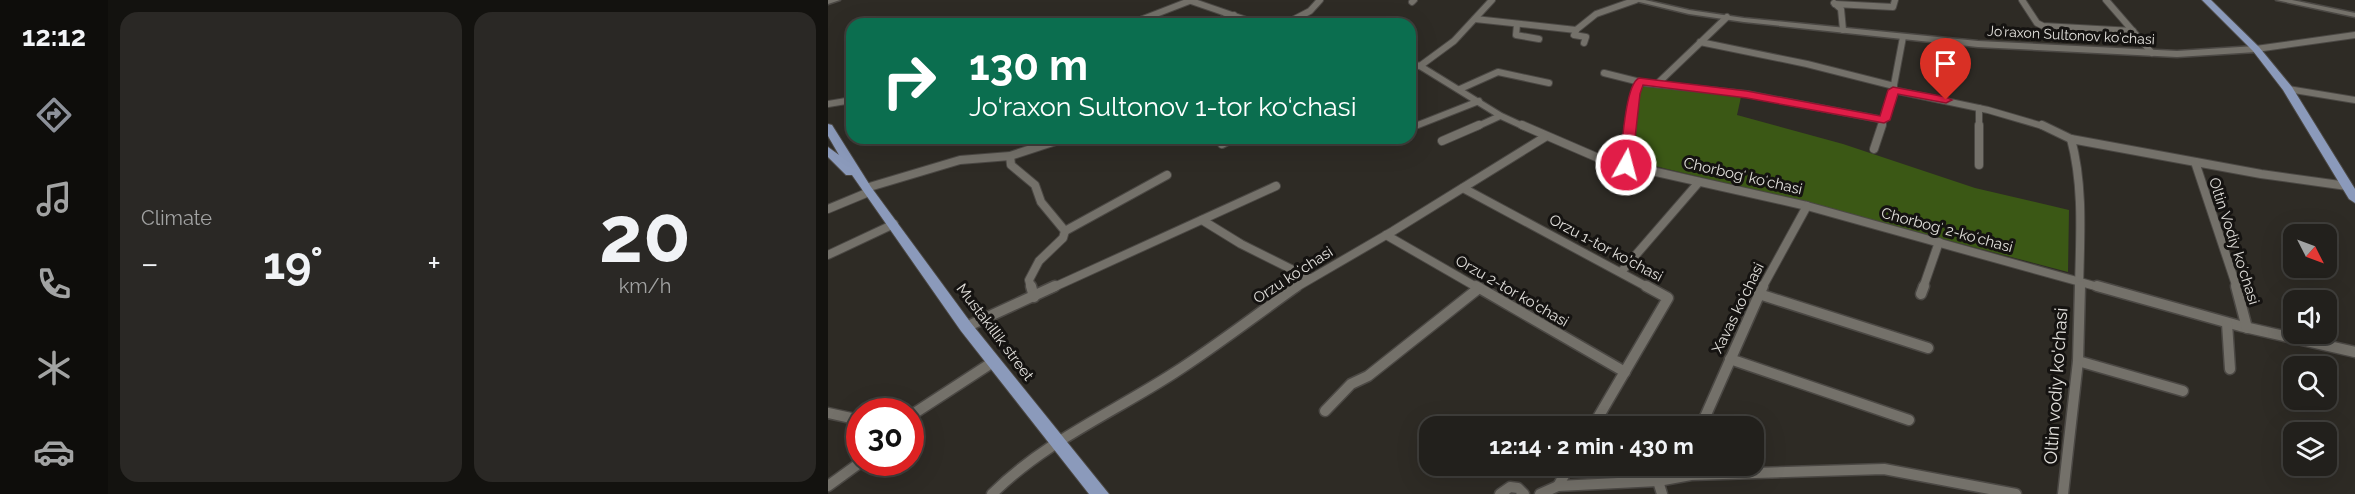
<!DOCTYPE html>
<html lang="en">
<head>
<meta charset="utf-8">
<style>
  :root { --surface:#22201c; --page:#2a2825; --text:#f1f3f6; --muted:#a2a3a3; --line:#3f3e3b; --accent:#8c9099 }
  body { margin:0; font-family:Raleway,sans-serif; background:var(--page); color:var(--text); height:100vh; display:flex; flex-direction:column; font-size:22px; white-space:nowrap }
  * { box-sizing:border-box; margin:0 }
  p { font-size:20px; color:var(--muted) }
  .icon { flex:none; width:33px; height:33px; fill:none; stroke:currentColor; stroke-width:2; stroke-linecap:round; stroke-linejoin:round }
  .map { position:relative; flex:1; overflow:hidden }
  .panel { display:flex; flex-direction:column; gap:12px; padding:12px; background:#13120f; width:720px }
  .panel>* { flex:none }
  .top-card { position:absolute; left:18px; top:18px; width:570px; height:126px; border-radius:18px; box-shadow:0 6px 24px #0002,0 0 0 2px var(--line); background:#0b6e4f; color:#fff; overflow:hidden }
  .needle { width:39px; rotate:132deg }
  .buttons { position:absolute; left:1455px; top:224px; display:grid; gap:12px }
  .buttons a { display:grid; place-items:center; width:54px; height:54px; border-radius:12px; background:var(--surface); box-shadow:0 6px 24px #0002,0 0 0 2px var(--line); font-size:30px }
  .speed { position:absolute; left:18px; top:398px; display:flex; gap:12px; font-size:30px; font-weight:700; text-align:center }
  .speed>* { display:grid; place-content:center; width:78px; height:78px; border-radius:50%; background:var(--surface); box-shadow:0 6px 24px #0002,0 0 0 2px var(--line); line-height:1 }
  .speed .limit { border:9px solid #d22; background:#fff; color:#111 }
  .pin { position:absolute; display:grid; place-items:center; width:51px; height:51px; color:#fff; margin:-62px -26px; border-radius:50% 50% 50% 0; rotate:-45deg; box-shadow:0 0 6px #0007 }
  .pin .icon { rotate:45deg }
  .me { position:absolute; width:66px; margin:-33px; rotate:7deg; stroke-linejoin:round; filter:drop-shadow(0 0 4px #0008) }
  .turn { display:flex; align-items:center; gap:21px; height:126px; padding:0 24px; font-size:27px }
  .turn .icon { width:78px; height:78px; stroke-width:2.5 }
  .turn b { display:block; font-size:42px; line-height:51px }
  .big { font-size:45px; font-weight:700; line-height:1.1 }
  .panel .card { flex:1; display:flex; flex-direction:column; justify-content:center; gap:9px; min-width:0; padding:0 21px; border-radius:18px; background:var(--page) }
  .panel .dial { align-items:center; gap:0 }
  .dial b { font-size:78px; line-height:1 }
  .heat { display:flex; justify-content:space-between; align-items:center; font-size:33px; direction:ltr }
  .panel .tiles { flex:1; display:grid; gap:12px; grid-template-columns:repeat(2,1fr) }
  .trip { position:absolute; left:591px; top:416px; width:345px; height:60px; border-radius:18px; background:var(--surface); box-shadow:0 6px 24px #0002,0 0 0 2px var(--line); font-weight:700; line-height:60px; text-align:center }
  main { display:flex; flex:1; min-height:0 }
  .dock { display:flex; flex-direction:column; width:108px; justify-content:space-around; align-items:center; background:#0e0d0b; color:var(--muted) }
  .dock .icon { width:42px; height:42px }
  .dock .active { color:var(--accent) }
  .dock b { font-size:27px; color:var(--text) }
  .map>svg:first-child { display:block }
  .green { fill:#3b5815 }
  .lines { fill:none; stroke-linecap:round; stroke-linejoin:round }
  .street-far2-casing { stroke:#4b4844; stroke-width:8 }
  .street-far1-casing { stroke:#4b4844; stroke-width:10 }
  .street-casing { stroke:#4b4844; stroke-width:13 }
  .secondary-casing { stroke:#4b4844; stroke-width:3 }
  .primary-casing { stroke:#4b4844; stroke-width:2 }
  .street-far2 { stroke:#74716a; stroke-width:6 }
  .street-far1 { stroke:#74716a; stroke-width:8 }
  .street { stroke:#74716a; stroke-width:10 }
  .secondary { fill:#74716a; fill-rule:evenodd }
  .primary { fill:#8b9abb; fill-rule:evenodd }
  .route { fill:#e11d48; stroke:#92132f; stroke-width:1.5 }
  .labels { text-anchor:middle; stroke-width:6; stroke-linejoin:round; paint-order:stroke }
  .far-street-label { font-size:14px; fill:#e2e0dc; stroke:#151311 }
  .street-label { font-size:15px; fill:#e2e0dc; stroke:#151311 }
  .near-street-label { font-size:18px; fill:#e2e0dc; stroke:#151311 }
</style>
</head>
<body>
<main>
<nav class="dock">
<b>12:12</b>
<svg class="icon active" aria-label="directions" viewBox="0 0 24 24"><path d="M12 3l9 9-9 9-9-9zM9 14v-3h6M13 9l2 2-2 2"/></svg>
<svg class="icon" aria-label="music" viewBox="0 0 24 24"><path d="M9 18V5l10-2v13"/><circle cx="6" cy="18" r="3"/><circle cx="16" cy="16" r="3"/></svg>
<svg class="icon" aria-label="phone" viewBox="0 0 24 24"><path d="M5 4h4l2 5-3 2q2 4 5 5l2-3 5 2v4C11 20 4 13 5 4z"/></svg>
<svg class="icon" aria-label="climate" viewBox="0 0 24 24"><path d="M12 3v18M4 7l16 10M4 17L20 7"/></svg>
<svg class="icon" aria-label="car" viewBox="0 0 24 24"><path d="M5 17H2v-5l4-1 3-4h7l3 4 3 1v5h-3M9 17h6M6 11h13"/><circle cx="7" cy="17" r="2"/><circle cx="17" cy="17" r="2"/></svg>
</nav>
<section class="panel">
<div class="tiles">
<div class="card"><p>Climate</p>
<div class="heat"><a>−</a><b class="big">19°</b><a>+</a></div>
</div>
<div class="card dial"><b>20</b><p>km/h</p></div>
</div>
</section>
<div class="map">
<svg width="1527" height="494" viewBox="0 0 1527 494">
  <rect width="100%" height="100%" fill="#2e2b25"/>
  <path class="green" d="M812,84l101,13 -4,18 106,29 132,44 94,22 -1,62 -277,-73 -161,-39 2,-34z"/>
  <g class="lines">
    <g class="street-far2-casing">
      <g id="street-far2">
        <path d="M1194,0l15,23 6,3 90,5"/>
        <path d="M1278,0l46,53"/>
        <path d="M363,1l67,23"/>
        <path d="M584,2l2,-2"/>
        <path d="M1006,3l7,6 2,21"/>
        <path d="M1007,4l58,3 2,-7"/>
        <path d="M647,19l101,11 20,-16 40,-14"/>
        <path d="M302,24l62,-24"/>
        <path d="M381,24l25,-9"/>
        <path d="M457,24l25,-13 10,-11"/>
        <path d="M689,24l-1,11 23,4"/>
        <path d="M748,31l-2,4 12,2 -2,6"/>
        <path d="M872,42l107,22 87,22"/>
        <path d="M1428,49l99,-14"/>
        <path d="M582,64l10,2 81,50 24,11"/>
        <path d="M592,66l34,-25 38,-41"/>
        <path d="M776,73l40,10 103,11 137,26"/>
        <path d="M829,84l70,-67"/>
        <path d="M632,89l38,-17 51,11"/>
        <path d="M1460,89l67,11"/>
        <path d="M1065,90l95,20 58,17"/>
        <path d="M0,104l24,-4"/>
        <path d="M1151,108v19"/>
        <path d="M590,125l61,-24"/>
        <path d="M648,127l24,-11"/>
        <path d="M803,127l4,-33 4,-12"/>
        <path d="M1053,127l12,-37 10,-53"/>
      </g>
    </g>
    <g class="street-far1-casing">
      <g id="street-far1">
        <path d="M694,125l81,35 204,46 295,82"/>
        <path d="M1151,125v40"/>
        <path d="M1214,125l29,14 190,35 86,12"/>
        <path d="M1243,139c13,48 9,99 8,149"/>
        <path d="M614,141l37,-16"/>
        <path d="M394,144l11,-6"/>
        <path d="M1046,149l8,-24"/>
        <path d="M182,156l1,9 24,20 6,17 24,29 -2,7 -24,23 -10,19 2,8"/>
        <path d="M1367,162l42,126"/>
        <path d="M799,165l5,-40"/>
        <path d="M38,188l94,-28 50,-4 55,-18"/>
        <path d="M635,188l186,100"/>
        <path d="M0,209l41,-17"/>
        <path d="M374,220l39,24 68,34"/>
        <path d="M237,231l102,-56"/>
        <path d="M558,235l92,53"/>
        <path d="M0,255l66,-31"/>
        <path d="M793,272l78,-90"/>
        <path d="M224,288l224,-102"/>
        <path d="M467,288l98,-57 152,-94"/>
        <path d="M934,288l45,-82"/>
        <path d="M1095,288l16,-46"/>
      </g>
    </g>
    <g class="street-casing">
      <g id="street">
        <path d="M203,286l3,11"/>
        <path d="M648,286l149,86"/>
        <path d="M1269,286l143,40 115,26"/>
        <path d="M1408,286l11,42"/>
        <path d="M931,294l169,54"/>
        <path d="M1093,294l3,-8"/>
        <path d="M1399,323l3,46"/>
        <path d="M138,327l89,-41"/>
        <path d="M902,359l179,61"/>
        <path d="M1250,361l105,30"/>
        <path d="M497,411l26,-27 17,-8 111,-88"/>
        <path d="M0,413l32,7"/>
        <path d="M82,416l83,-54"/>
        <path d="M765,426l75,-128 -22,-12"/>
        <path d="M873,426l62,-140"/>
        <path d="M830,481l4,13"/>
        <path d="M0,486l33,-24"/>
        <path d="M730,486l12,-21"/>
        <path d="M164,494c52,-52 120,-81 182,-121 42,-27 82,-58 123,-87"/>
        <path d="M672,494l10,-7 8,1 6,6"/>
        <path d="M712,494l18,-8 100,-5 33,-6 193,-6 132,25"/>
        <path d="M1235,494l15,-133 2,-75"/>
      </g>
    </g>
    <g class="secondary-casing">
      <g id="secondary">
        <path d="M0,0h12l-12,4z"/>
        <path d="M803,0h14l44,10 55,8 234,23 199,10 79,-5 4,3 -4,3 -79,5 -199,-10 -234,-25 -55,-8z"/>
        <path d="M1448,0h16l63,13v4z"/>
      </g>
    </g>
    <g class="primary-casing">
      <g id="primary">
        <path d="M1374,0h9l48,47 33,40 63,102v14l-6,-4 -66,-109 -30,-39z"/>
        <path d="M0,124l4,1 39,62 100,136 138,171h-20l-128,-163 -109,-156h-6l-18,-18v-10l11,8 -11,-19z"/>
      </g>
    </g>
    <use href="#street-far2" class="street-far2"/>
    <use href="#street-far1" class="street-far1"/>
    <use href="#street" class="street"/>
    <use href="#secondary" class="secondary"/>
    <use href="#primary" class="primary"/>
  </g>
  <path class="route" d="M811,78l108,13 133,25 8,-26 5,-3 53,10 6,3 -6,3 -48,-9 -8,26 -6,3 -137,-25 -104,-13 -3,9 -8,71 -6,4 -6,-4c2,-16 5,-81 19,-87z"/>
  <g class="labels">
    <g class="far-street-label">
      <text transform="translate(1243 35) rotate(3)" y="5">Joʻraxon Sultonov koʻchasi</text>
    </g>
    <g class="street-label">
      <text transform="translate(915 176) rotate(13)" y="5">Chorbogʻ koʻchasi</text>
      <text transform="translate(1119 230) rotate(15)" y="5">Chorbogʻ 2-koʻchasi</text>
      <text transform="translate(1406 241) rotate(72)" y="5">Oltin Vodiy koʻchasi</text>
      <text transform="translate(778 248) rotate(28)" y="5">Orzu 1-tor ko'chasi</text>
      <text transform="translate(465 275) rotate(-33)" y="5">Orzu koʻchasi</text>
      <text transform="translate(684 291) rotate(30)" y="5">Orzu 2-tor ko'chasi</text>
      <text transform="translate(910 308) rotate(-64)" y="5">Xavas koʻchasi</text>
      <text transform="translate(167 332) rotate(53)" y="5">Mustakillik street</text>
    </g>
    <g class="near-street-label">
      <text transform="translate(1228 386) rotate(-86)" y="6">Oltin vodiy ko'chasi</text>
    </g>
  </g>
</svg>
<div class="buttons">
<a><svg class="needle" viewBox="-14 -14 28 28"><path d="M0-13l5 13h-10z" fill="#e53935"/><path d="M0 13l5-13h-10z" fill="#a2a3a3"/></svg></a>
<a><svg class="icon" aria-label="sound" viewBox="0 0 24 24"><path d="M4 9h4l5-4v14l-5-4H4zM17 9q2 3 0 6"/></svg></a>
<a><svg class="icon" aria-label="search" viewBox="0 0 24 24"><circle cx="10" cy="10" r="6"/><path d="M15 15l6 6"/></svg></a>
<a><svg class="icon" aria-label="layers" viewBox="0 0 24 24"><path d="M12 4l9 5-9 5-9-5zM3 14l9 5 9-5"/></svg></a>
</div>
<div class="speed"><div class="limit">30</div></div>
<div class="pin" style="left:1118px;top:100px;background:#d93025"><svg class="icon" aria-label="arrive" viewBox="0 0 24 24"><path d="M6 21V4h12l-3 4 3 4H6"/></svg></div>
<svg class="me" style="left:798px;top:165px" viewBox="-20 -20 40 40"><circle r="17" fill="#e11d48" stroke="#fff" stroke-width="3"/><path d="M0-11L8 9 0 5-8 9z" fill="#fff"/></svg>
<div class="trip">12:14 · 2 min · 430 m</div>
<div class="top-card">
<div class="turn"><svg class="icon" aria-label="right" viewBox="0 0 24 24"><path d="M7 20v-9h11M14 6l5 5-5 5"/></svg><div><b>130 m</b>Jo‘raxon Sultonov 1-tor ko‘chasi</div></div>
</div>
</div>
</main>
</body>
</html>
